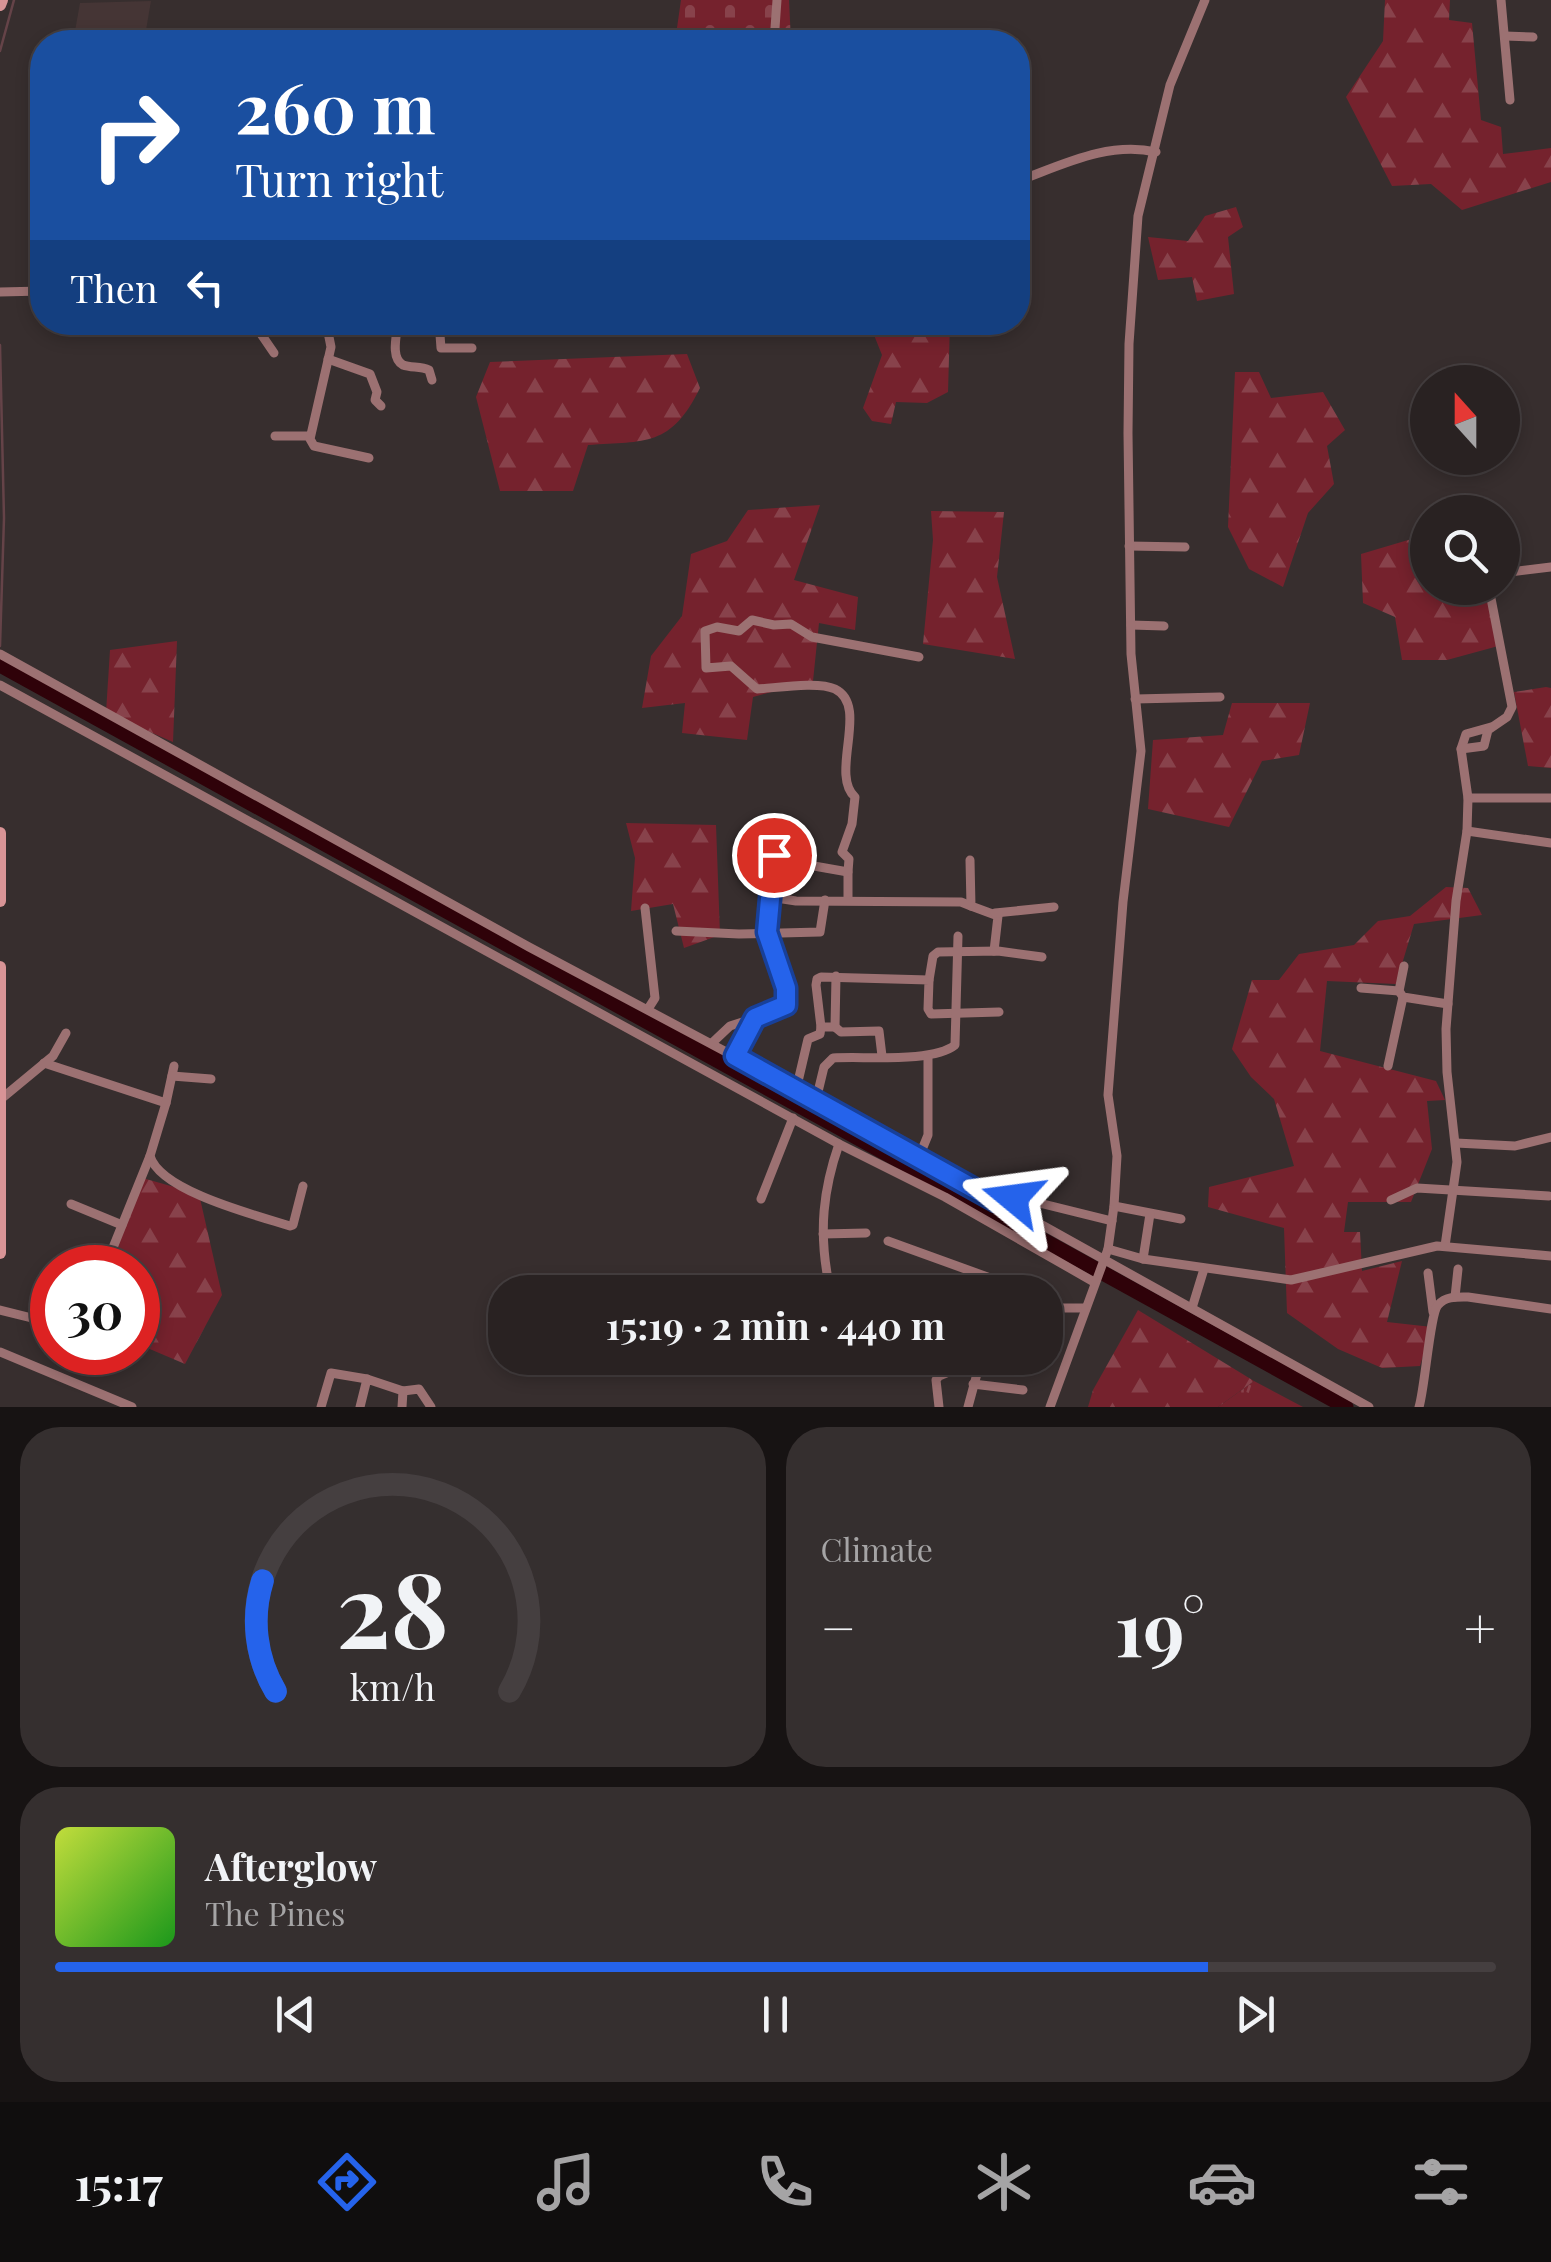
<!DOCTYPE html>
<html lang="en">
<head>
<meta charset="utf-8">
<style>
  :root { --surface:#292222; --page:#352f2f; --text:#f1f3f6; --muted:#a5a4a5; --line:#453f40; --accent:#2563eb }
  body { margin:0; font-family:"Playfair Display",serif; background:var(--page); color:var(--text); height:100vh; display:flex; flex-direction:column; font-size:38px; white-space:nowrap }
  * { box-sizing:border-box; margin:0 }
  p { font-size:32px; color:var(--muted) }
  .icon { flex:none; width:55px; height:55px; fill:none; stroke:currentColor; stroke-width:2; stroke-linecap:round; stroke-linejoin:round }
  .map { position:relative; height:1407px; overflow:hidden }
  .side { display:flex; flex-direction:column; gap:20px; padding:20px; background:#171313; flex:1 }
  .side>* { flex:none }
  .hud { position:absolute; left:30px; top:30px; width:1000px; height:305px; border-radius:40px; box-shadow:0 5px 15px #0003,0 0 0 2px var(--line); background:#1a4fa0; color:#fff; overflow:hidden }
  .needle { width:65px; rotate:339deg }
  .buttons { position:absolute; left:1410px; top:365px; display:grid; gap:20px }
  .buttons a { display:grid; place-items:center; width:110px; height:110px; border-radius:50%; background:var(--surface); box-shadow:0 5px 15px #0003,0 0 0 2px var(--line); font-size:50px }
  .speed { position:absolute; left:30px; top:1245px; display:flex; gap:20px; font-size:50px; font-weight:700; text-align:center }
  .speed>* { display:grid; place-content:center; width:130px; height:130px; border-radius:50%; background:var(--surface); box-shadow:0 5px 15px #0003,0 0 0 2px var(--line); line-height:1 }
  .speed .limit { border:15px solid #d22; background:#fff; color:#111 }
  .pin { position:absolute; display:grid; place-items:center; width:85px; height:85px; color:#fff; margin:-42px; border:5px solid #fff; border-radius:50%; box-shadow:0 2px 10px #0007 }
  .me { position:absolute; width:110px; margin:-55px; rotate:286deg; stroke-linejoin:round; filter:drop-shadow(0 0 8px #0008) }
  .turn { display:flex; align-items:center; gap:35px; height:210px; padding:0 40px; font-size:45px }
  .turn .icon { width:130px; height:130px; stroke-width:2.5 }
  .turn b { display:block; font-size:70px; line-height:85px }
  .then { display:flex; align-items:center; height:95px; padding:0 40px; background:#0003; gap:20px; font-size:38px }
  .big { font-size:75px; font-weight:700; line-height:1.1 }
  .side .card { flex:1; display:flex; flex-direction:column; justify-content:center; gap:15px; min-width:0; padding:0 35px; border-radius:40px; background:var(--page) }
  .side .dial { align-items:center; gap:0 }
  .dial svg { height:260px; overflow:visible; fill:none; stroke:var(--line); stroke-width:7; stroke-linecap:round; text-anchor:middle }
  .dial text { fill:var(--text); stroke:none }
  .song { display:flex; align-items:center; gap:30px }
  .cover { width:120px; height:120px; border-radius:15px; background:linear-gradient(135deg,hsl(70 70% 55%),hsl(120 70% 35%)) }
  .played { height:10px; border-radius:5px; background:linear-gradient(90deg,var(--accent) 80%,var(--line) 80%) }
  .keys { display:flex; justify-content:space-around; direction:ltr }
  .heat { display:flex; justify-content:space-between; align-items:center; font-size:55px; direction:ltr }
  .side .tiles { flex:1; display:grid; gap:20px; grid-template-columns:1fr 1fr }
  .card:last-child { grid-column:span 2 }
  .trip { position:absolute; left:488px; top:1275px; width:575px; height:100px; border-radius:40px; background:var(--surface); box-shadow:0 5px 15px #0003,0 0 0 2px var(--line); font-weight:700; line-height:100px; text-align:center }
  .tabs { display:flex; height:160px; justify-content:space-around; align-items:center; background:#100e0e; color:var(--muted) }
  .tabs .icon { width:70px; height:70px }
  .tabs .current { color:var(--accent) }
  .tabs b { font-size:45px; color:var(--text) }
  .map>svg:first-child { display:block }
  .built { fill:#453535 }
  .grass { fill:url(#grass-tufts) }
  .forest { fill:url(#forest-firs) }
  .cemetery { fill:url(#cemetery-stones) }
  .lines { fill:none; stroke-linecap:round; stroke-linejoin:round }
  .stream { stroke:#654348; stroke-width:2.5 }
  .river { stroke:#2f0209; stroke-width:15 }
  .street { stroke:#9c7172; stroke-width:9 }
  .secondary { stroke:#d89496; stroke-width:12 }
  .route-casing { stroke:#184099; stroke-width:25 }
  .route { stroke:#2563eb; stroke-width:18 }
</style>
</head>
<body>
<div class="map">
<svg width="1551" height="1407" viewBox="0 0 1551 1407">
  <defs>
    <pattern id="grass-tufts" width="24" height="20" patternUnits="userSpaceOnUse" patternTransform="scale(2.5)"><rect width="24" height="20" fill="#75222d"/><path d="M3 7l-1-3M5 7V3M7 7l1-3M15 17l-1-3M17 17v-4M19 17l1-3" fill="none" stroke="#88424b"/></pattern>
    <pattern id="forest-firs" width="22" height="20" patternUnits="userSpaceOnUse" patternTransform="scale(2.5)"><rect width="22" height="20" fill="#75222d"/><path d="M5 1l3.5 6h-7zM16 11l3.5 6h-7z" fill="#88424b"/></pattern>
    <pattern id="cemetery-stones" width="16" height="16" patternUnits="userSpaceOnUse" patternTransform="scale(2.5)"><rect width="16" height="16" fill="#75222d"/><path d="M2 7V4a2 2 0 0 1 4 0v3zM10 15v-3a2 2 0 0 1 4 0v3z" fill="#88424b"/></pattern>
  </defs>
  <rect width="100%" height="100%" fill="#372e2e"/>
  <path class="built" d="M151,1l-7,41h-71l7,-39z"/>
  <path class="grass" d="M1254,1381l49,26h-85z"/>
  <g class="forest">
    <path d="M1385,0h65l-1,20 23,3 9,97 20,7 2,27 48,-6v34l-89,28 -31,-26 -39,2 -46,-89 37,-56z"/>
    <path d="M1236,207l7,20 -15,10 6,57 -37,7 -5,-24 -34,3 -10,-43 40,4 17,-25z"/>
    <path d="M878,323h72l-2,69 -21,11 -31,-1 -5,22 -19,-3 -9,-13 19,-53 -8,-20z"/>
    <path d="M687,354l13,34c-29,59 -54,53 -112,57l-15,46h-73l-24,-94 14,-35z"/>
    <path d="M1235,372h24l12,26 52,-6 22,38 -18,16 7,38 -26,29 -25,74 -34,-18 -21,-42z"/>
    <path d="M820,505l-26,75 64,17 -3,33 -36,-7 -6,58 -60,16 -6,43 -65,-7 3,-30 -43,5 9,-52 31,-40 9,-62 36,-13 21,-31z"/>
    <path d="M931,511l73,1 -7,65 18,82 -92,-15 10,-104z"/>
    <path d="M1425,535l2,4 1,49h64l10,57 -55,15h-45l-7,-43 -32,-14 -2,-49z"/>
    <path d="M177,641l-4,101 -67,-29 4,-63z"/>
    <path d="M1546,687l5,1v80l-23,-2 -14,-74z"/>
    <path d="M1232,703h78l-11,52 -37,6 -33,66 -81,-18 5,-69 70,-5z"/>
    <path d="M626,823l90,2 4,110 -36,13 -11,-44 -42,7 4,-53z"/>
    <path d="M1446,887l22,1 14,27 -68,9 -18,60 -69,-3 -7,70 116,30 9,19 -18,1 5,48 -21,53h-63l-4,30h16l2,39 40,-10 -15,61 45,5 -12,39 -38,2 -44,-19 -51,-36 -3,-85 -76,-21 1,-20 85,-21 -20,-67 -23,-22 -19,-28 20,-69h27l20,-26 55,-9 24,-24 32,-5z"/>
    <path d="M139,1177l60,17 23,101 -37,69 -47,-20v-76h-32z"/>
    <path d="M1138,1310l116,71 -36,26h-130l5,-17z"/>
  </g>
  <path class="cemetery" d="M681,0h108l2,42h-116z"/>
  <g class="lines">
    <g class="stream">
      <path d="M0,51l14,-51"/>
      <path d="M0,345l4,173 -4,128"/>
    </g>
    <path class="river" d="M0,665l1346,742"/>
    <g class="street">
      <path d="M1501,0l9,100"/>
      <path d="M1505,36l28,1"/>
      <path d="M774,42l3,-42"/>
      <path d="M1018,181c44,-16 90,-40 138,-29"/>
      <path d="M0,292l42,-1"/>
      <path d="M272,322l-11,12 13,19"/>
      <path d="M326,322l5,25 -21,92 4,7 55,12"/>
      <path d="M398,322c-1,12 -8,36 5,43 8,3 18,1 26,5l3,10"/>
      <path d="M439,322l2,26h31"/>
      <path d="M613,331v-9"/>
      <path d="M328,359l42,15 7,18 -2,8 6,6"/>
      <path d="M275,436h35"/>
      <path d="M1129,546l56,1"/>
      <path d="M1502,573l49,-6"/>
      <path d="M1131,625l33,1"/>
      <path d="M0,654l529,293 310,165 530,295"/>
      <path d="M0,685l839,459 106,53 149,85"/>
      <path d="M1135,699l85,-2"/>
      <path d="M1461,749l5,-15 25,-7"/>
      <path d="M1468,798h83"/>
      <path d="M1467,831l84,12"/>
      <path d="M970,860l1,46 27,10 -4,35"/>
      <path d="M848,872v28"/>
      <path d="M770,897l26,4 165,1 10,4"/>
      <path d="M645,908l10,90 -7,11"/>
      <path d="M995,913l59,-6"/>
      <path d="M676,931l63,3 81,-2 5,-32"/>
      <path d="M1404,966l-5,25 4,6 45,7"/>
      <path d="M929,980l4,-24 5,-4 60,-1 44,6"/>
      <path d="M1361,988l38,3"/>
      <path d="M821,1027l-5,-42 1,-6 4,-2 108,3 -1,29 3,5 68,-2"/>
      <path d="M835,1027l6,5 38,-1 3,25"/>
      <path d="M712,1043l18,-17 25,-8"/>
      <path d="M735,1056l20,-38 31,-13 -1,-17 -18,-55 6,-78h17l7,8 51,9 1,-13 -7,-7 10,-28 3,-27c-26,-23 15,-91 -20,-108 -17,-8 -59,-1 -78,0l-26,-23 -25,2 -1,-37 12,-4 22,4 13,-11 22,5 17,-1 21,13 107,20"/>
      <path d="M44,1063l122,40 8,-37"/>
      <path d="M1388,1066l15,-69"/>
      <path d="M172,1076l39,3"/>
      <path d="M796,1090l12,-51 12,-5 1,-7h14l1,-51"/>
      <path d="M1,1099l52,-43 13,-23"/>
      <path d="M816,1100l8,-33 9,-9c31,-2 100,5 122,-13l3,-109"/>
      <path d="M166,1103l-16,53c10,35 105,59 140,70l3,-1 10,-39"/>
      <path d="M1456,1143l59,3 36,-9"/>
      <path d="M839,1144c-16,46 -20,87 -11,135l16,13"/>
      <path d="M919,1157l9,-22v-79"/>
      <path d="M761,1199l32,-81"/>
      <path d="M1391,1200l26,-12 132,8"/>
      <path d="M996,1201l23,-3 93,23"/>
      <path d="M71,1204l51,21"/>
      <path d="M1114,1206l67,13"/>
      <path d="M823,1234l43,-1"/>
      <path d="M888,1241l105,38 -1,13"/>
      <path d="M1445,1246l12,-84 -10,-90 -1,-43 10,-128 11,-70 1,-33 -7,-49 23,-3 4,-16 19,-13 5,-10 -23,-119"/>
      <path d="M1108,1249l35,10 148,21 146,-34 114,10"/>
      <path d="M1143,1259l7,-45"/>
      <path d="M108,1260l42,-104"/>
      <path d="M1428,1273l5,39"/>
      <path d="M1455,1297l3,-28"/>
      <path d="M1045,1308h39"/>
      <path d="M1192,1308l12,-39"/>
      <path d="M0,1310l52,13"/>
      <path d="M0,1352l132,55"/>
      <path d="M973,1384l50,6"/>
      <path d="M403,1391l16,-2 12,18"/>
      <path d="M321,1407l10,-34 36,6"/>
      <path d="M360,1407l7,-28 36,12 -1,16"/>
      <path d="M939,1407l-3,-27 3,-4 41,-17"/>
      <path d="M968,1407l13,-48"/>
      <path d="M1050,1407l58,-158 6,-43 3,-50 -9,-61 15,-193 18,-151 -10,-97 -3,-221 1,-89 9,-128 32,-131 35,-85"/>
      <path d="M1419,1407c6,-19 11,-94 19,-102 8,-9 19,-8 30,-8l83,12"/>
    </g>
    <g class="secondary">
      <path d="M0,5l2,-5"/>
      <path d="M0,833v68"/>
      <path d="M0,967v286"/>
    </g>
  </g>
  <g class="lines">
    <g class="route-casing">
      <path id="route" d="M774,855l-7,77 19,56v17l-31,13 -20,38 261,145 17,-3"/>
    </g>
    <use href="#route" class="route"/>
  </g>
</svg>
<div class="buttons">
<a><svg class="needle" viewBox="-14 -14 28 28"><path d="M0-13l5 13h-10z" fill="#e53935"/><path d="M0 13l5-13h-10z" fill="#a5a4a5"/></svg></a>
<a><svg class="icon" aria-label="search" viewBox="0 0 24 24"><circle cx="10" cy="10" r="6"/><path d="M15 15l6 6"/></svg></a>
</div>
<div class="speed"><div class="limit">30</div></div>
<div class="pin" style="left:774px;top:855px;background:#d93025"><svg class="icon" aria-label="arrive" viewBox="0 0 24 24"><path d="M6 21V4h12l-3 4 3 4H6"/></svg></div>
<svg class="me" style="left:1013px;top:1198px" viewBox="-20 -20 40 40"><path d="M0-17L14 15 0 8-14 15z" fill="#2563eb" stroke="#fff" stroke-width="4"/></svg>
<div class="trip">15:19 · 2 min · 440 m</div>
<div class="hud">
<div class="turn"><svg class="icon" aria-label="right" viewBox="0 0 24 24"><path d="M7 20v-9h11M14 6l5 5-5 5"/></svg><div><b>260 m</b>Turn right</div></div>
<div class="then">Then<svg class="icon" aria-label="left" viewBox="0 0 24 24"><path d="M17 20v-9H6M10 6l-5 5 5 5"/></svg></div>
</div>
</div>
<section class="side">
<div class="tiles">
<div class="card dial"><svg viewBox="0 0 100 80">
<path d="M14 69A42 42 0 1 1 86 69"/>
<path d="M14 69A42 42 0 0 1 10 35" stroke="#2563eb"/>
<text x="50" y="56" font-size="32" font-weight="700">28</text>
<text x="50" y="72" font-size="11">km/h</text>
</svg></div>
<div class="card"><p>Climate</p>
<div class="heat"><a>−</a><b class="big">19°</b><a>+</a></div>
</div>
<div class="card">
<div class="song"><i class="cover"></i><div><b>Afterglow</b><p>The Pines</p></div></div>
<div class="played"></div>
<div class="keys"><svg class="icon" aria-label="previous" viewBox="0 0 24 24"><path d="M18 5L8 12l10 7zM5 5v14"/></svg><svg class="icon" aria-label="pause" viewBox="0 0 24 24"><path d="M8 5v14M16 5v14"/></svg><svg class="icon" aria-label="next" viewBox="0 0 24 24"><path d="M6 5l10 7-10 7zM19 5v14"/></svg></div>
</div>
</div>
</section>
<nav class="tabs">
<b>15:17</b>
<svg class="icon current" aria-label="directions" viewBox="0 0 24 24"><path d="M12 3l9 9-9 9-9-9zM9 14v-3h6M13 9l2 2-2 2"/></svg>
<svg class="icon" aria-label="music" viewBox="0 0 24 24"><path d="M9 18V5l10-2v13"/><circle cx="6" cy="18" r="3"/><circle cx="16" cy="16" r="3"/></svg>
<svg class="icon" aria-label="phone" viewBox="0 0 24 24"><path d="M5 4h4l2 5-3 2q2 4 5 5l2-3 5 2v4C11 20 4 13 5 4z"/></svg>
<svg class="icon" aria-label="climate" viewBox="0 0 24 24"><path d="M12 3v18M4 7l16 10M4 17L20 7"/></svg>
<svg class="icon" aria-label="car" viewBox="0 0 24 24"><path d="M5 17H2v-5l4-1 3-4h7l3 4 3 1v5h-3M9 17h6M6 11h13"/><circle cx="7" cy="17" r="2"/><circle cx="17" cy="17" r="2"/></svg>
<svg class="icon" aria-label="filters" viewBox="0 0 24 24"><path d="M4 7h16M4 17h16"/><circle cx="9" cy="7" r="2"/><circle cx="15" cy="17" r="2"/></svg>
</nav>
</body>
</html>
